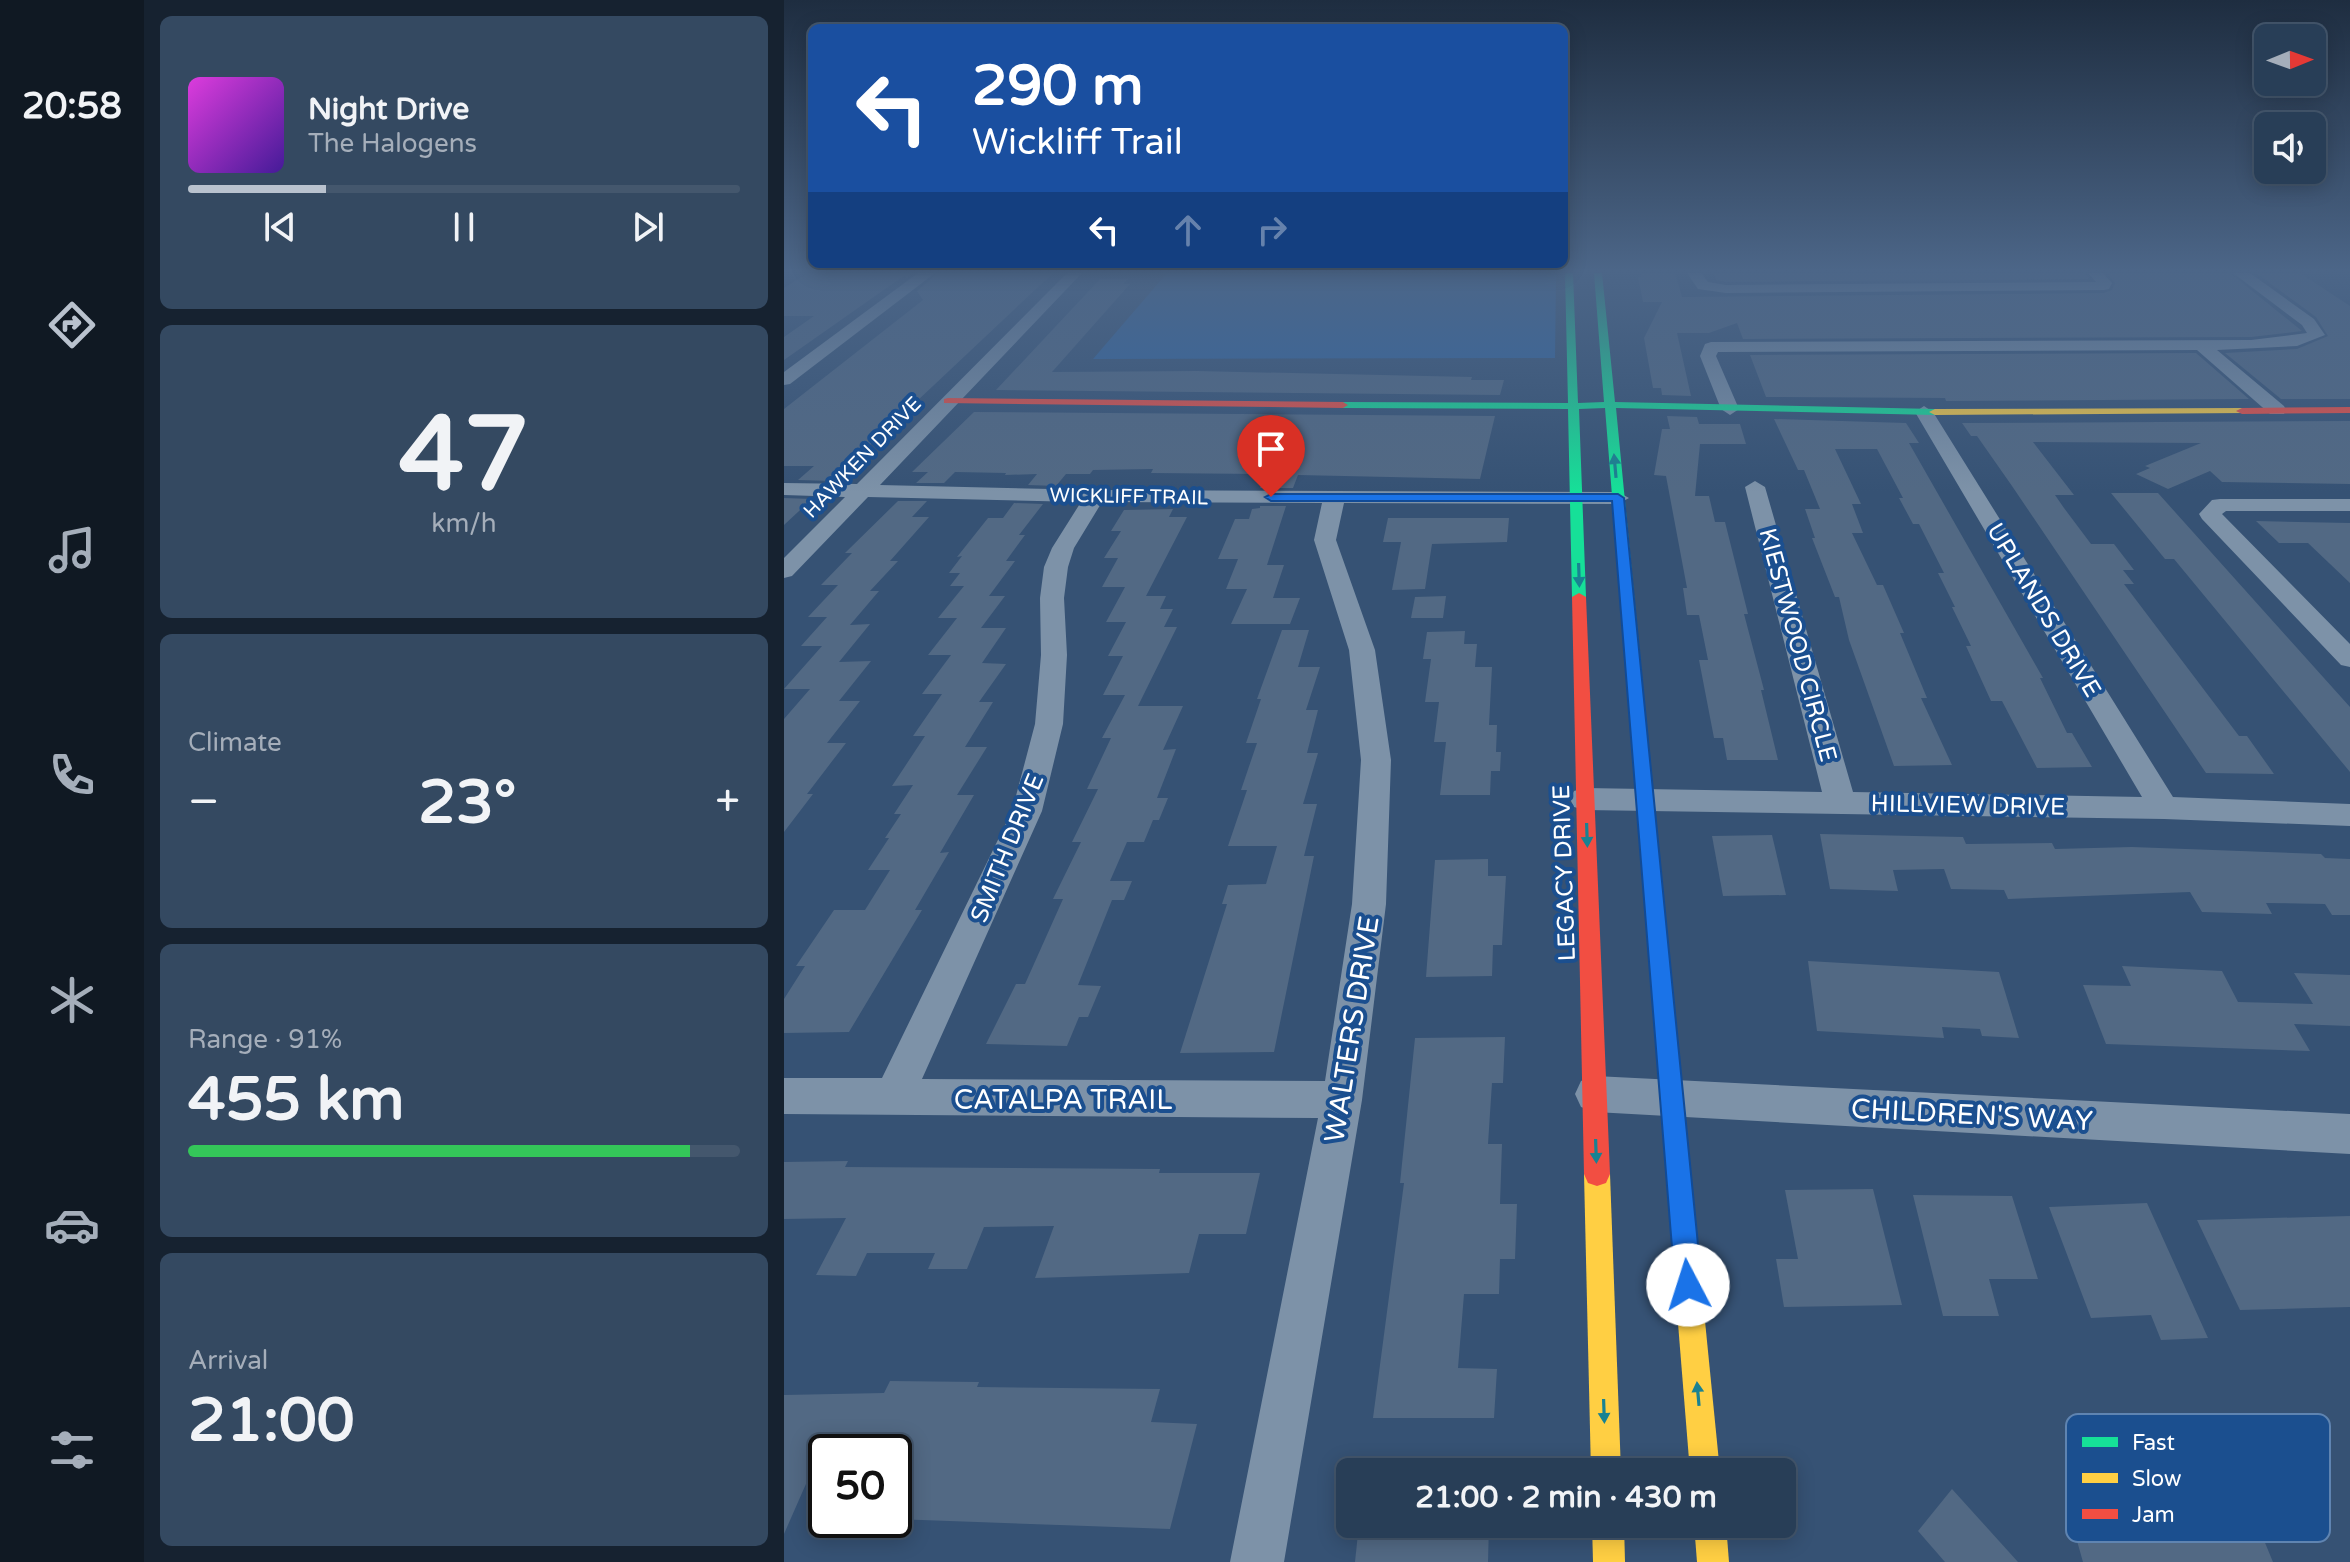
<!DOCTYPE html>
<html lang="en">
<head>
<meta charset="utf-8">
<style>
  :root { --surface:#283e57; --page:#344961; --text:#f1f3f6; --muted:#a5aeba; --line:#44576d; --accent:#b9c2ce }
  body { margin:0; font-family:"Varela Round",sans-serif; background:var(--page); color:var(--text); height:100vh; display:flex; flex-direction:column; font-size:30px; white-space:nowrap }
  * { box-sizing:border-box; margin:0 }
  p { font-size:26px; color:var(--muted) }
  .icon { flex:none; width:44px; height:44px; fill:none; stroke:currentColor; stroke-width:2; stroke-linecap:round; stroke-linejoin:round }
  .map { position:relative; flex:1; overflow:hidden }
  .sheet { display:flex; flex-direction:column; gap:16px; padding:16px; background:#162230; width:640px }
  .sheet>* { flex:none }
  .hud { position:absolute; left:24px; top:24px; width:760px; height:244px; border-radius:12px; box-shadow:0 4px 20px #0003,0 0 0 2px var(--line); background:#1a4fa0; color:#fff; overflow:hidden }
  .needle { width:52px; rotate:89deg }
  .controls { position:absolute; left:1470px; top:24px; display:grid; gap:16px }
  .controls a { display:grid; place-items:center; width:72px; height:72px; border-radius:12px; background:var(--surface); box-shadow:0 4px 20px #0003,0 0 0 2px var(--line); font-size:40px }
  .speed { position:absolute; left:24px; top:1434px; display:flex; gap:16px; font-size:40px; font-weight:700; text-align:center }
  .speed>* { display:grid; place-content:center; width:104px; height:104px; border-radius:50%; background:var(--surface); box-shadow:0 4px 20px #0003,0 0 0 2px var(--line); line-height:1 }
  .speed .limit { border:4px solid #111; border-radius:12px; background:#fff; color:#111 }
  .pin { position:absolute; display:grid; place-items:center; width:68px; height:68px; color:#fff; margin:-82px -34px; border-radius:50% 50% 50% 0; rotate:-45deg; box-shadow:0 0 8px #0007 }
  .pin .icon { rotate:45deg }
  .me { position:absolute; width:88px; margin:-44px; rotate:355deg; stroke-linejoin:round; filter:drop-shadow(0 0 6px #0008) }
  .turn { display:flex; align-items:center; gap:28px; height:168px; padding:0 32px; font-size:36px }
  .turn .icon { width:104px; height:104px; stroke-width:2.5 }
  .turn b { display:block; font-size:56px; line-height:68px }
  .lanes { display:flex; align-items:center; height:76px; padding:0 32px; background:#0003; justify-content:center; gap:40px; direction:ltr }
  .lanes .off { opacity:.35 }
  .big { font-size:60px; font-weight:700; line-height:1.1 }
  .sheet .card { flex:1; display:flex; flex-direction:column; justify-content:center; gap:12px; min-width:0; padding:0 28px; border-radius:12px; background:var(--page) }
  .sheet .dial { align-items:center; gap:0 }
  .dial b { font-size:104px; line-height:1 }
  .song { display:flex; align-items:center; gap:24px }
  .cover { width:96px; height:96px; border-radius:12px; background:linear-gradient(135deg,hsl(300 70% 55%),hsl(260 70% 35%)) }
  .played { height:8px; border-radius:4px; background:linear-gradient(90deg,var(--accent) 25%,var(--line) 25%) }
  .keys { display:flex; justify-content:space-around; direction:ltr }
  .heat { display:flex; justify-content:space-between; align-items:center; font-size:44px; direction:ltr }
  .charge { height:12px; border-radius:6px; background:linear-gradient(90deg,#34c759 91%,var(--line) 0) }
  .trip { position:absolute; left:552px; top:1458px; width:460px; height:80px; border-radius:12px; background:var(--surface); box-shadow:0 4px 20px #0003,0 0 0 2px var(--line); font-weight:700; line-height:80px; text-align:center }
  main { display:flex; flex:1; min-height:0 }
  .dock { display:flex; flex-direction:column; width:144px; justify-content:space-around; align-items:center; background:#101923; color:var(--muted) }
  .dock .icon { width:56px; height:56px }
  .dock .on { color:var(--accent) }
  .dock b { font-size:36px; color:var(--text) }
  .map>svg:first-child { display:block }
  .green { fill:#2f66a5 }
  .building { fill:#526984 }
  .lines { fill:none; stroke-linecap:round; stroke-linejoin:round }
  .street { fill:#7d92a8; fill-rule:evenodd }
  .fast { fill:#16e098; fill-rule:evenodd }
  .slow { fill:#ffcf43; fill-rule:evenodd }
  .jam { fill:#f24e42; fill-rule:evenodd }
  .oneway { fill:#198292 }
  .route { fill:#1a73e8; stroke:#114b97; stroke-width:2 }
  .labels { text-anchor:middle; stroke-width:8; stroke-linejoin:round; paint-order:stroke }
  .far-street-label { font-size:20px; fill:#fff; stroke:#1b4f8f }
  .street-label { font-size:24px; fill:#fff; stroke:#1b4f8f }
  .near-street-label { font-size:28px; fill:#fff; stroke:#1b4f8f }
  .key { fill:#1b4f8f; stroke:#5f84b1; stroke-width:2 }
  .key-label { font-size:22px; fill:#fff }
</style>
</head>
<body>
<main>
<nav class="dock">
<b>20:58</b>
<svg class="icon on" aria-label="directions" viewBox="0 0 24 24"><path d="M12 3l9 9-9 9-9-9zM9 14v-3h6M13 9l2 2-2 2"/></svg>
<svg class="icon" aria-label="music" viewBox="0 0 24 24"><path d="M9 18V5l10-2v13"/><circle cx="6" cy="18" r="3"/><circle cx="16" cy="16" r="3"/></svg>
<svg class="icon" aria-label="phone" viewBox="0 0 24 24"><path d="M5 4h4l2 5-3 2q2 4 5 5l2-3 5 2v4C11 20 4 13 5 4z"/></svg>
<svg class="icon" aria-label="climate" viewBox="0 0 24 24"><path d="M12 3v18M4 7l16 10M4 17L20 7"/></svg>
<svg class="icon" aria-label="car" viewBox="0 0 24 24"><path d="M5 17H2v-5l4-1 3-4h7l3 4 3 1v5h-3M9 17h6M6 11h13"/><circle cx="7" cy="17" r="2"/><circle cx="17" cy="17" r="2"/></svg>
<svg class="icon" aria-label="filters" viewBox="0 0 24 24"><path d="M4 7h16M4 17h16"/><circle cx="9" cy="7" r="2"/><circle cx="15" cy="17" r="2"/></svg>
</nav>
<section class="sheet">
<div class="card">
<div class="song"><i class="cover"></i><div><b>Night Drive</b><p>The Halogens</p></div></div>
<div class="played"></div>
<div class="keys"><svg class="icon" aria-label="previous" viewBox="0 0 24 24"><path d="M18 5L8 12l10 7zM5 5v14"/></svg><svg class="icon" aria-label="pause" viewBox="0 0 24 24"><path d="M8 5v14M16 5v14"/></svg><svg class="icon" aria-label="next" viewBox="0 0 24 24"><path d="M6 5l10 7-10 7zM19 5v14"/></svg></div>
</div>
<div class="card dial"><b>47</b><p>km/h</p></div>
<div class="card"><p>Climate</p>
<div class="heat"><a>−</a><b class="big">23°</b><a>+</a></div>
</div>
<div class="card"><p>Range · 91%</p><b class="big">455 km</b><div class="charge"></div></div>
<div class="card"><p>Arrival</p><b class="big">21:00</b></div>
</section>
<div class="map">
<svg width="1566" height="1562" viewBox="0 0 1566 1562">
  <rect width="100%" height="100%" fill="#365274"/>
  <path class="green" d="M383,273h389l-1,85 -462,1z"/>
  <g class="building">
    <path d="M24,273h104l-5,5 -2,-3 -121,85v-23l30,-21h-30v-28z"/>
    <path d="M154,273h115l-221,208 -34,-1 16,-14h-30v-57l139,-109 -6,-9z"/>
    <path d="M857,273h34l7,24 422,-4 8,-3 3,-7 -8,-10h123l72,58 -51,6 -508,2 -6,-16 -28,10h-32l14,63 -29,-1 -1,-7h-8l-9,-50 18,-36h-19l-5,-25h3z"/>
    <path d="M930,273h371l4,6 -363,3 -10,-2z"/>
    <path d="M1472,273h44l50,33v93h-69l-56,-46 72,-4 31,-13 -12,-19z"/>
    <path d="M316,279h28l-5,5h7l-78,88 145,-1 275,6 -1,3h33l-4,15 -504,-5z"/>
    <path d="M1412,353l53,46 -303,2 -1,-3 -179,-1 -16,-42z"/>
    <path d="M190,412l521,4 -15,63 -182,-4 -5,13h-33l5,-11 -5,-3 -109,-1 2,-4 -60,1 -3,4h-24l-10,12 -28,-1 9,-11 -32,1 1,-2 -51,-1 -11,11h-28l12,-11h-16z"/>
    <path d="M883,416l30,1 2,7h41l6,20h-46l-5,52h14l6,26h10l23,92h-4l20,76h-3l17,70h-51l-4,-22h-9l-15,-78h9l-9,-45h-12l-4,-27h4l-21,-112 -12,-1 8,-46h8z"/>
    <path d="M990,419l132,4 13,20h-10l134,235h-3l27,55h5l20,34 -55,1 -35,-67h-11l-25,-55h5l-19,-39h3l-17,-34h6l-25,-49h-6l-14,-26h4l-26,-49h-42l26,55h-9l11,29h-11l25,52h6l21,48h-4l27,65h-6l31,67 -58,1 -45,-126 -10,-43h-4l-23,-59h3l-10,-29h15l-16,-39h-6z"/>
    <path d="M1566,421v63l-128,-2 -12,-11 -42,18 -32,-15 14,-6 -5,-2 56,-23 -168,-1 41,53h-19l9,13 27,36h23l20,26h-11l11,14h-10l115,152h8l27,38 -68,-1 -194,-287 -35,-50h-6l-9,-13z"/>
    <path d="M1327,493h47l192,214v65l-176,-213h-9z"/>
    <path d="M0,498l28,1 -28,26z"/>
    <path d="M114,501h29l-15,16h17l-39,44h8l-28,30h9l-29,34 20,-1 -31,38 32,-1 -32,40h21l-33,42h19l-39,51h6l-29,38v-113l26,-30h-26l38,-43h-21l26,-29h-19l30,-32h-17l31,-32h-7z"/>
    <path d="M230,503l29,1 -24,31h6l-19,26h9l-26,35h16l-24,32h25l-24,35 24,1 -27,38h14l-28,45h22l-30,48h17l-34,58 9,-1 -34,58h7l-73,122 -65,1v-34l21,-33h-9l38,-56h31l25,-40h-22l21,-32h-4l16,-24h-7l19,-29 -21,1 33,-50h-12l29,-42h-20l29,-39h-23l29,-37h-19l26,-32h-14l10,-13h-11l13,-17 -5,1 31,-39h15z"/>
    <path d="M476,506h26l-19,59h17l-11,33h27l-10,26h-59l16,-35h-21l12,-30h-20l17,-40h14l3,-10 8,-1z"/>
    <path d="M389,509l-4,8h18l-41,79h20l-6,13h13l-9,18h13l-39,79h45l-20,44 13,-1 -19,49h11l-9,22h-6l-9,22h-17l-17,39h22l-8,19h-12l-34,85 23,1 -13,31h-9l-12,29 -81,-2 30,-60h9l38,-85h-10l28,-57h-9l26,-53h-11l24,-51h-9l23,-43h-22l20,-39h-15l18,-34h-20l19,-35h-23l16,-29h-14l17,-27h-10l13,-21z"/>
    <path d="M604,518h121l-2,24 -75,2 -7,45 -33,1 9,-48h-18z"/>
    <path d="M1472,521l94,2v60l-42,-40h-29z"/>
    <path d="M662,596l-3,22h-32l4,-21z"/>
    <path d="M498,630h27l-11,37h22l-14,43h12l-11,43h11l-15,51h14l-13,52h10l-40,196 -94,1 47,-149h-5l6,-19 38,-1 11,-38h-49l19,-56h-6l16,-47h-11l15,-44h-4z"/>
    <path d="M681,631l-1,13h13l-2,23h17l-3,58h8l-1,27h5l-1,19h-9l-1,24h-50l6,-53h-12l5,-40h-14l6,-43h-8l4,-27z"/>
    <path d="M1036,834l143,3 3,7 86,-1 3,6 77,-2 189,7 4,4 25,1v56h-18l-7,-11 -59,-1 6,11 -70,-2 -12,-20 -182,7 -4,-9 -53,-1 -7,-20 -51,1 5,21 -68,-2z"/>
    <path d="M988,835l14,60 -63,1 -11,-60z"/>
    <path d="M704,859v17h18l-4,69h-9l-1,31 -66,1 9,-117z"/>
    <path d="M1024,961l191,11 20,66 -37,-2 -2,-7 -38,-2 2,11 -127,-7z"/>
    <path d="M1338,966l100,5 16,31 75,2 -19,-31 56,2v51l-56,-2 16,27 -204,-7 -23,-59 48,1z"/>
    <path d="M721,1037l-2,46h-11l-4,61h14l-2,60h17l-2,55h-15l-1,35h-35l-6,74 39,1 -3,49h-121l31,-235h-4l15,-145z"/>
    <path d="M64,1161l-3,6 315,2 -1,4h101l-14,61h-47l-10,39 -154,5 19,-52 -70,1 -17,42h-39l7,-16h-68l-11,23 -40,-1 30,-57 -62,1v-57z"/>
    <path d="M1089,1189l29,116 -118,2 -8,-48h22l-13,-69z"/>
    <path d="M1129,1195l99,1 26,83h-49l10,37h-56z"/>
    <path d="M1363,1203l61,135 -47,2 -10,-25 -60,3 -42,-111z"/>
    <path d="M1566,1216v91l-110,3 -43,-90z"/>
    <path d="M106,1381l89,1 -2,5 183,2 -9,33 46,2 -27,105 -276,-10v-67h-74l-36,82v-139l100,-2z"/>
    <path d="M1168,1489l66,73h-73l-27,-31z"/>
    <path d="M1326,1501l1,5 67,1 5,13 73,1 17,41h-190l-17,-60z"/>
    <path d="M575,1524h130l-1,38h-133z"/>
  </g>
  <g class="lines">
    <g class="street">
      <path d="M134,273h17l-145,111 -6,1v-13z"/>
      <path d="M283,273h15l-202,212 215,5 523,2 11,6 -11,6 -274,-1 -8,37 39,110 16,110 -5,144 -24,196 -78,462h-54l88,-444 -534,-4v-36h98l130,-267 23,-87 6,-69 -1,-57 4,-31 8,-19 29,-46 -213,-5 -76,79 -8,2v-20l61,-61 -61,-2v-12l73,1zM318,502l220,1 -8,37 35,110 12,110 -9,144 -27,177 -403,-2 120,-268 21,-87 4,-69 -3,-57 4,-31 6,-19z"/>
      <path d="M903,273h14l7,9 18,3 370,-3 -8,-9h15l9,10 -3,6 -5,1 -378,3 -28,-4z"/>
      <path d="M1449,273h17l64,46 11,16 -28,11 -80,4 67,56 2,4 -2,4h-14l-73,-64 -479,2 -2,4 23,53 -9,6 -9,-6 -21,-53 5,-12 6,-2 540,-2 56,-7 -5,-8z"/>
      <path d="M1140,406l9,6 240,385 177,7v22l-186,-7 -579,-9 -11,-3 -4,-8 4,-8 11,-3 237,4 -77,-305 10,-6 10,6 88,305 289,5 -227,-385z"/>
      <path d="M1436,499h130v12h-124l-4,3 128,130v23l-9,-2 -139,-146 -3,-5 13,-14z"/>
      <path d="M811,1076l755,38v40l-755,-42 -14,-5 -6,-13 6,-13z"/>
    </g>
    <path class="fast" d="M781,273h8l5,130 26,-1 -10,-129h8l13,129 320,7 6,3 -6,3 -319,-7 41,425 -2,5h-14l-2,-5 -34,-425 -26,1 7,188 -7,4 -7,-4 -4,-188 -225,-1 -5,-3 5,-3 225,1z"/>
    <g class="slow">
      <path d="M1458,408l4,1v4l-311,2 -6,-3 6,-3z"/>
      <path d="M892,1138l9,4 3,8 32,322h-30l-26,-322 3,-8z"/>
      <path d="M813,1162l9,3 4,9 11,298h-30l-7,-298 4,-9z"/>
      <path d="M808,1524h32l1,38h-32z"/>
      <path d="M910,1524h32l3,38h-32z"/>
    </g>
    <g class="jam">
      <path d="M164,398l395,4 5,3 -5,3 -399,-5v-4z"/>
      <path d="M1566,407v6l-108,1 -6,-3 6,-3z"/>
      <path d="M795,593l7,4 24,577 -4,9 -9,3 -9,-3 -4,-9 -12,-577z"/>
      <path d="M864,826l7,2 2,5 31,317 -3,8 -9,4 -9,-4 -3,-8 -25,-317 2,-5z"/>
    </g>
  </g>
  <defs><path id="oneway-solid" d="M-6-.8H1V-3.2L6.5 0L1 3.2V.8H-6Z" transform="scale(2)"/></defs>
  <g class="oneway">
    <use href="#oneway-solid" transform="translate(831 466) rotate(-95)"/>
    <use href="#oneway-solid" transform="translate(795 575) rotate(88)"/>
    <use href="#oneway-solid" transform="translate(803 835) rotate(88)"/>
    <use href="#oneway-solid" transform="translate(812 1151) rotate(88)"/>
    <use href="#oneway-solid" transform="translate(914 1394) rotate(-95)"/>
    <use href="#oneway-solid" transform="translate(820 1411) rotate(88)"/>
  </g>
  <linearGradient id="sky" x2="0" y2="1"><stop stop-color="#1e2d40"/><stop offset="0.55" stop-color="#4c6688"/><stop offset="1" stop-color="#4c6688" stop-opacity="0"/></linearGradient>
  <rect width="1566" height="492" fill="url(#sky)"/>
  <path class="route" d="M834,494l6,4 78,787 -4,9 -10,4 -9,-4 -4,-9 -63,-784h-341l-6,-4 6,-3z"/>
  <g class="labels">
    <g class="far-street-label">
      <text transform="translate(78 457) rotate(-46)" y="7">HAWKEN DRIVE</text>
      <text transform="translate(345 496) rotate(1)" y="7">WICKLIFF TRAIL</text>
    </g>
    <g class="street-label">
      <text transform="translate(1260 610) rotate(59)" y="8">UPLANDS DRIVE</text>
      <text transform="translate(1014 645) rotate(75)" y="8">KIESTWOOD CIRCLE</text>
      <text transform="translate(1184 805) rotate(1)" y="8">HILLVIEW DRIVE</text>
      <text transform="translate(223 848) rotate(-68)" y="8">SMITH DRIVE</text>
      <text transform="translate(780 873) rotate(-92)" y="8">LEGACY DRIVE</text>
    </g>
    <g class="near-street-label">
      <text transform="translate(567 1029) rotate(-81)" y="10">WALTERS DRIVE</text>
      <text x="279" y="1109">CATALPA TRAIL</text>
      <text transform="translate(1188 1114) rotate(3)" y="10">CHILDREN'S WAY</text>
    </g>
  </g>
  <rect x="1282" y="1414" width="264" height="128" rx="12" class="key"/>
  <rect x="1298" y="1437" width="36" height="10" fill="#16e098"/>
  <rect x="1298" y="1473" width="36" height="10" fill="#ffcf43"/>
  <rect x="1298" y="1509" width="36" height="10" fill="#f24e42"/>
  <g class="key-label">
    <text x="1348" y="1450">Fast</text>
    <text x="1348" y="1486">Slow</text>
    <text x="1348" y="1522">Jam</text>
  </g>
</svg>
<div class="controls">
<a><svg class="needle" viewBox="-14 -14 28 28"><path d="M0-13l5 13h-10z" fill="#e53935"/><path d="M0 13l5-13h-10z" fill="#a5aeba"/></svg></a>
<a><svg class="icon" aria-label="sound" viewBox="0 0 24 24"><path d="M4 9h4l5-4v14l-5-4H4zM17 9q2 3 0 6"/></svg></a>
</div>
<div class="speed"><div class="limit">50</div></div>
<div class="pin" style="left:487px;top:497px;background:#d93025"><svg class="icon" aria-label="arrive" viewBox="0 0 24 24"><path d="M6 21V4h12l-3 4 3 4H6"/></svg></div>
<svg class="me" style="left:904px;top:1285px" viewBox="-20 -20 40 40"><circle r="19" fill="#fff"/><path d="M0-13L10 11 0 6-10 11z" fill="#1a73e8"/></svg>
<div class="trip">21:00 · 2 min · 430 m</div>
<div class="hud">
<div class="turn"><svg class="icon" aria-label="left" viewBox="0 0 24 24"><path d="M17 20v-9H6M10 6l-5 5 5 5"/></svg><div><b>290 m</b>Wickliff Trail</div></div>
<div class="lanes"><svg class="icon" aria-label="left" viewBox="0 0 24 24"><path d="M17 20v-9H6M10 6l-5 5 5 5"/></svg><svg class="icon off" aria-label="ahead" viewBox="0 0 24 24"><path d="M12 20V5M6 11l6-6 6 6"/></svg><svg class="icon off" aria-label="right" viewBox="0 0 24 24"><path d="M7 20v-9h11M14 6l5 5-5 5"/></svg></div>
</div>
</div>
</main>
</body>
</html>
